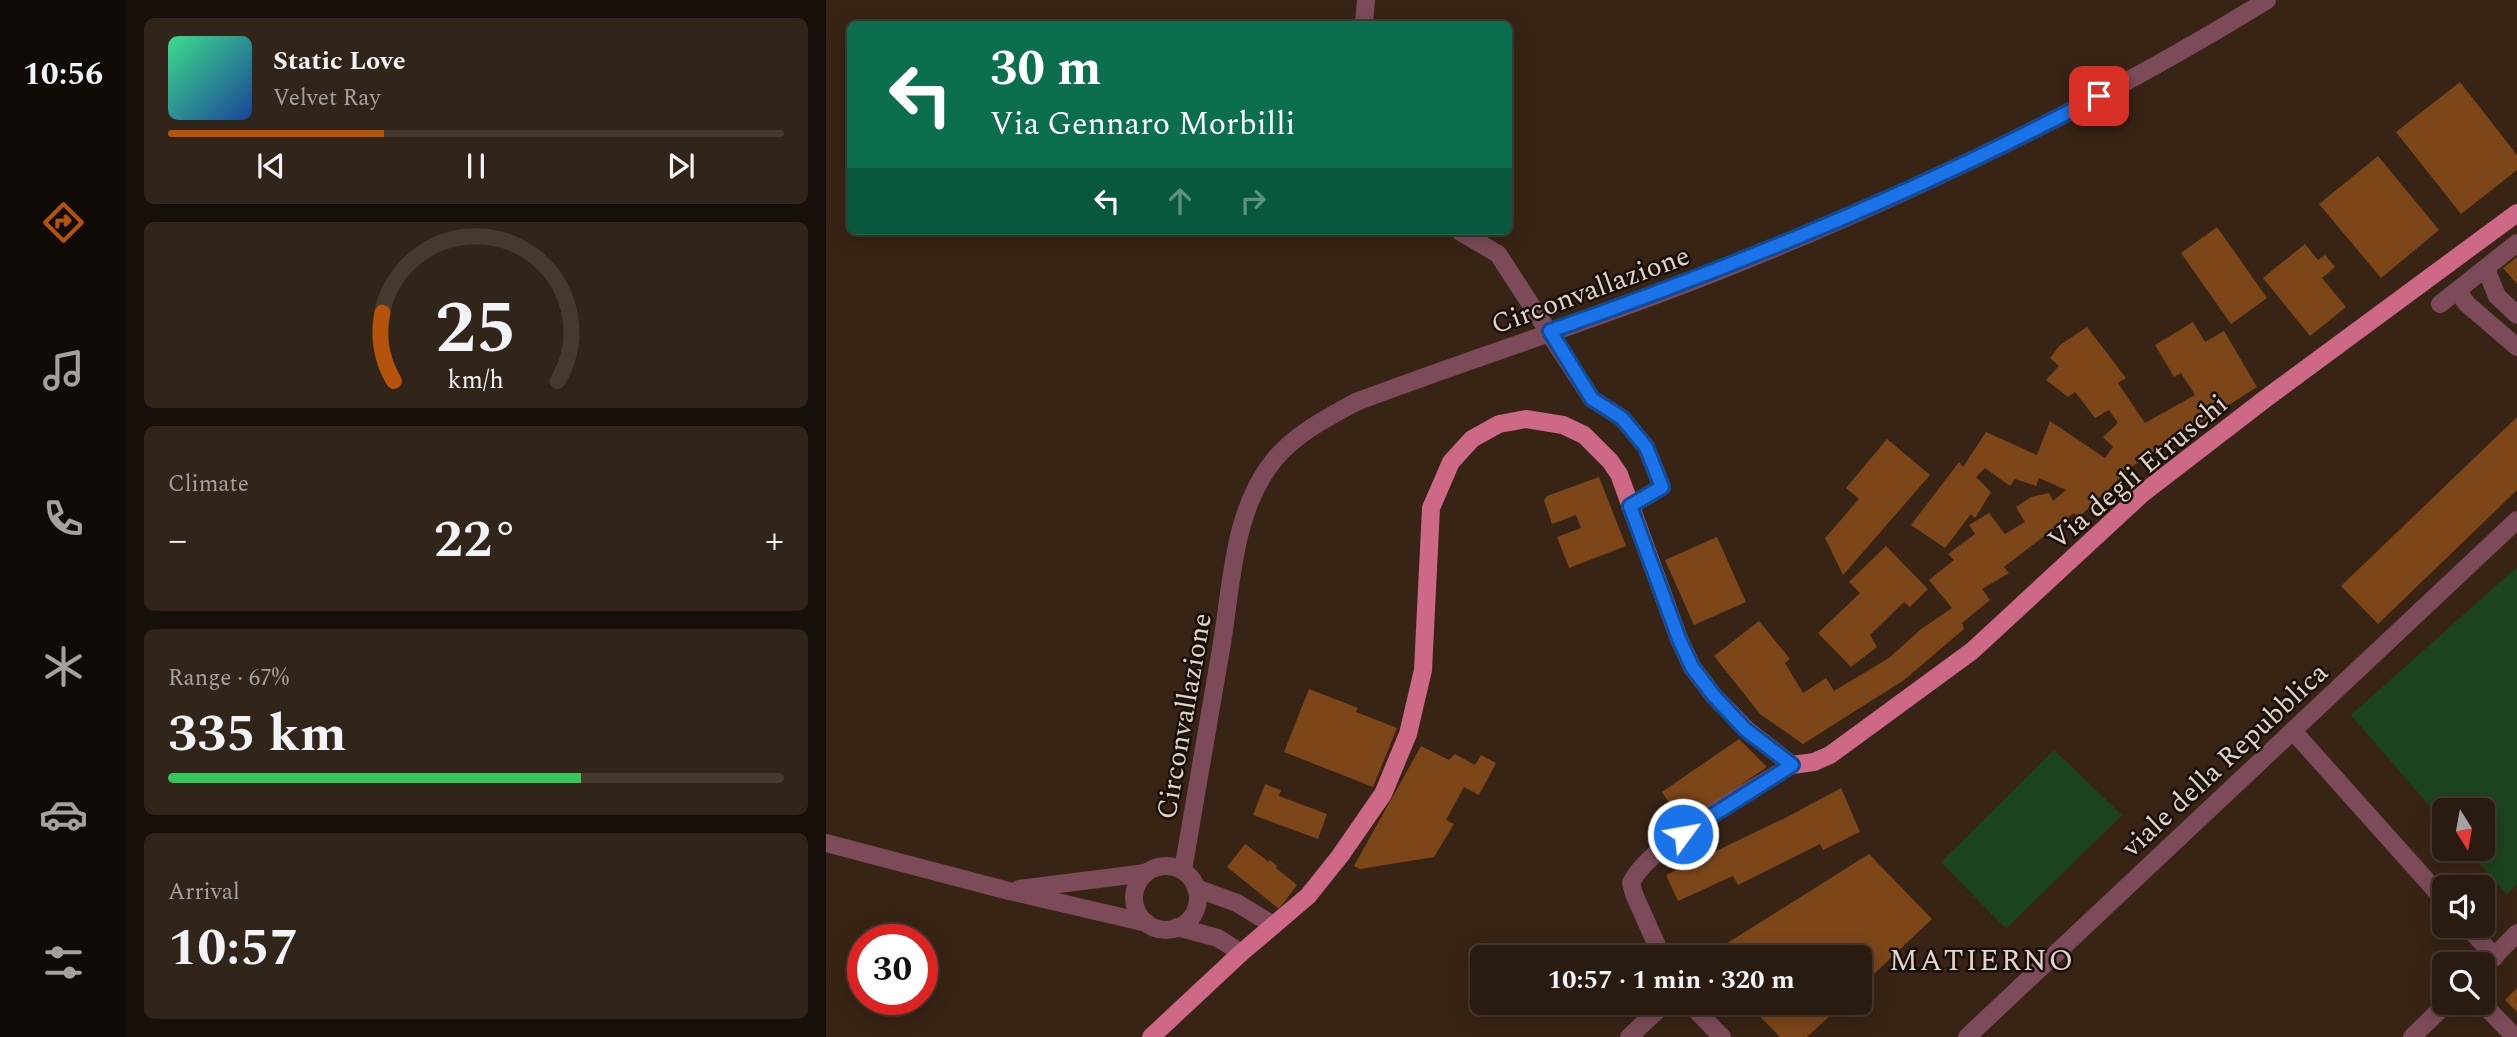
<!DOCTYPE html>
<html lang="en">
<head>
<meta charset="utf-8">
<style>
  :root { --surface:#291b10; --page:#312419; --text:#f1f3f6; --muted:#a5a19f; --line:#453930; --accent:#b45309 }
  body { margin:0; font-family:Spectral,serif; background:var(--page); color:var(--text); height:100vh; display:flex; flex-direction:column; font-size:26px; white-space:nowrap }
  * { box-sizing:border-box; margin:0 }
  p { font-size:23px; color:var(--muted) }
  .icon { flex:none; width:38px; height:38px; fill:none; stroke:currentColor; stroke-width:2; stroke-linecap:round; stroke-linejoin:round }
  .map { position:relative; flex:1; overflow:hidden }
  .sheet { display:flex; flex-direction:column; gap:18px; padding:18px; background:#170f09; width:700px }
  .sheet>* { flex:none }
  .guide { position:absolute; left:21px; top:21px; width:665px; height:214px; border-radius:10px; box-shadow:0 4px 18px #0003,0 0 0 2px var(--line); background:#0b6e4f; color:#fff; overflow:hidden }
  .needle { width:46px; rotate:169deg }
  .buttons { position:absolute; left:1606px; top:798px; display:grid; gap:14px }
  .buttons a { display:grid; place-items:center; width:63px; height:63px; border-radius:10px; background:var(--surface); box-shadow:0 4px 18px #0003,0 0 0 2px var(--line); font-size:35px }
  .speed { position:absolute; left:21px; top:924px; display:flex; gap:14px; font-size:35px; font-weight:700; text-align:center }
  .speed>* { display:grid; place-content:center; width:91px; height:91px; border-radius:50%; background:var(--surface); box-shadow:0 4px 18px #0003,0 0 0 2px var(--line); line-height:1 }
  .speed .limit { border:10px solid #d22; background:#fff; color:#111 }
  .pin { position:absolute; display:grid; place-items:center; width:60px; height:60px; color:#fff; margin:-30px; border-radius:14px; box-shadow:0 4px 10px #0006 }
  .me { position:absolute; width:77px; margin:-38px; rotate:58deg; stroke-linejoin:round; filter:drop-shadow(0 0 5px #0008) }
  .turn { display:flex; align-items:center; gap:24px; height:147px; padding:0 28px; font-size:32px }
  .turn .icon { width:91px; height:91px; stroke-width:2.5 }
  .turn b { display:block; font-size:49px; line-height:60px }
  .lanes { display:flex; align-items:center; height:66px; padding:0 28px; background:#0003; justify-content:center; gap:35px; direction:ltr }
  .lanes .off { opacity:.35 }
  .big { font-size:52px; font-weight:700; line-height:1.1 }
  .sheet .card { flex:1; display:flex; flex-direction:column; justify-content:center; gap:10px; min-width:0; padding:0 24px; border-radius:10px; background:var(--page) }
  .sheet .dial { align-items:center; gap:0 }
  .dial svg { height:182px; overflow:visible; fill:none; stroke:var(--line); stroke-width:7; stroke-linecap:round; text-anchor:middle }
  .dial text { fill:var(--text); stroke:none }
  .song { display:flex; align-items:center; gap:21px }
  .cover { width:84px; height:84px; border-radius:10px; background:linear-gradient(135deg,hsl(150 70% 55%),hsl(220 70% 35%)) }
  .played { height:7px; border-radius:4px; background:linear-gradient(90deg,var(--accent) 35%,var(--line) 35%) }
  .keys { display:flex; justify-content:space-around; direction:ltr }
  .heat { display:flex; justify-content:space-between; align-items:center; font-size:38px; direction:ltr }
  .charge { height:10px; border-radius:5px; background:linear-gradient(90deg,#34c759 67%,var(--line) 0) }
  .trip { position:absolute; left:644px; top:945px; width:402px; height:70px; border-radius:10px; background:var(--surface); box-shadow:0 4px 18px #0003,0 0 0 2px var(--line); font-weight:700; line-height:70px; text-align:center }
  main { display:flex; flex:1; min-height:0 }
  .dock { display:flex; flex-direction:column; width:126px; justify-content:space-around; align-items:center; background:#100b06; color:var(--muted) }
  .dock .icon { width:49px; height:49px }
  .dock .on { color:var(--accent) }
  .dock b { font-size:32px; color:var(--text) }
  .map>svg:first-child { display:block }
  .green { fill:#1c4320 }
  .building { fill:#7c4619 }
  .lines { fill:none; stroke-linecap:round; stroke-linejoin:round }
  .minor { stroke:#7c4a58; stroke-width:18 }
  .major { stroke:#cd6886; stroke-width:18 }
  .route-casing { stroke:#114b97; stroke-width:18 }
  .route { stroke:#1a73e8; stroke-width:12 }
  .labels { text-anchor:middle; stroke-width:5; stroke-linejoin:round; paint-order:stroke }
  .street-label { font-size:28px; fill:#e1d4cb; stroke:#180f09 }
  .neighbourhood-label { font-size:30px; letter-spacing:2px; fill:#e1d4cb; stroke:#180f09 }
</style>
</head>
<body>
<main>
<nav class="dock">
<b>10:56</b>
<svg class="icon on" aria-label="directions" viewBox="0 0 24 24"><path d="M12 3l9 9-9 9-9-9zM9 14v-3h6M13 9l2 2-2 2"/></svg>
<svg class="icon" aria-label="music" viewBox="0 0 24 24"><path d="M9 18V5l10-2v13"/><circle cx="6" cy="18" r="3"/><circle cx="16" cy="16" r="3"/></svg>
<svg class="icon" aria-label="phone" viewBox="0 0 24 24"><path d="M5 4h4l2 5-3 2q2 4 5 5l2-3 5 2v4C11 20 4 13 5 4z"/></svg>
<svg class="icon" aria-label="climate" viewBox="0 0 24 24"><path d="M12 3v18M4 7l16 10M4 17L20 7"/></svg>
<svg class="icon" aria-label="car" viewBox="0 0 24 24"><path d="M5 17H2v-5l4-1 3-4h7l3 4 3 1v5h-3M9 17h6M6 11h13"/><circle cx="7" cy="17" r="2"/><circle cx="17" cy="17" r="2"/></svg>
<svg class="icon" aria-label="filters" viewBox="0 0 24 24"><path d="M4 7h16M4 17h16"/><circle cx="9" cy="7" r="2"/><circle cx="15" cy="17" r="2"/></svg>
</nav>
<section class="sheet">
<div class="card">
<div class="song"><i class="cover"></i><div><b>Static Love</b><p>Velvet Ray</p></div></div>
<div class="played"></div>
<div class="keys"><svg class="icon" aria-label="previous" viewBox="0 0 24 24"><path d="M18 5L8 12l10 7zM5 5v14"/></svg><svg class="icon" aria-label="pause" viewBox="0 0 24 24"><path d="M8 5v14M16 5v14"/></svg><svg class="icon" aria-label="next" viewBox="0 0 24 24"><path d="M6 5l10 7-10 7zM19 5v14"/></svg></div>
</div>
<div class="card dial"><svg viewBox="0 0 100 80">
<path d="M14 69A42 42 0 1 1 86 69"/>
<path d="M14 69A42 42 0 0 1 9 39" stroke="#b45309"/>
<text x="50" y="56" font-size="32" font-weight="700">25</text>
<text x="50" y="72" font-size="11">km/h</text>
</svg></div>
<div class="card"><p>Climate</p>
<div class="heat"><a>−</a><b class="big">22°</b><a>+</a></div>
</div>
<div class="card"><p>Range · 67%</p><b class="big">335 km</b><div class="charge"></div></div>
<div class="card"><p>Arrival</p><b class="big">10:57</b></div>
</section>
<div class="map">
<svg width="1691" height="1037" viewBox="0 0 1691 1037">
  <rect width="100%" height="100%" fill="#372415"/>
  <g class="green">
    <path d="M1691,567v317l-10,11 -40,-46h16v-39h-38v14l-94,-109z"/>
    <path d="M1228,750l68,65 -116,114 -65,-67z"/>
  </g>
  <g class="building">
    <path d="M1634,82l57,73v15l-56,44 -65,-82z"/>
    <path d="M1552,156l61,74 -58,48 -62,-74z"/>
    <path d="M1391,227l50,71 -36,26 -50,-71z"/>
    <path d="M1479,244l13,16 7,-5 10,12 -13,11 24,29 -36,29 -47,-58z"/>
    <path d="M1691,257v27l-14,-16z"/>
    <path d="M1367,322l12,20 19,-11 33,56 -123,78 -56,53 -4,-5 -70,54 5,6 -27,16 8,11 -28,23 2,6 -60,51 -101,64 -43,-30 -46,-58 45,-35 31,38 -5,4 18,30 23,-15 8,13 55,-33 31,-28 32,-22 -23,-28 25,-20 -6,-6 27,-20 -6,-9 20,-12 16,21 20,-12 -9,-15 15,-10 18,-4 4,8 13,-11 -27,-12 -3,8 -21,-7 -5,7 -25,-18 -9,9 15,15 -16,26 -4,-4 -26,34 -34,-23 48,-63 4,5 23,-35 51,23 13,-34 55,37 8,-11 -10,-10 15,-14 -9,-13 -14,8 -20,-26 -7,5 -22,-17 13,-14 -9,-8 10,-13 27,-18 39,51 -8,5 27,40 50,-28 -14,-22 -7,4 -19,-32z"/>
    <path d="M1691,417v73l-139,134 -37,-38z"/>
    <path d="M1061,439l43,36 -87,100 -18,-37 34,-39 -13,-11z"/>
    <path d="M773,477l27,69 -57,22 -12,-31 24,-9 -5,-13 -24,9 -8,-24 3,-4z"/>
    <path d="M891,537l29,65 -52,23 -29,-65z"/>
    <path d="M1060,546l42,43 -18,18 -6,-5 -34,33 7,12 -26,20 -33,-34 42,-40 -11,-11z"/>
    <path d="M483,689l49,19 -2,4 41,16 -24,59 -89,-35z"/>
    <path d="M913,739l28,28 -84,57 -21,-32z"/>
    <path d="M595,746l28,14 6,-6 20,11 6,-10 15,8 -17,32 -15,-8 -18,33 8,4 -20,33 -74,12 -6,-3z"/>
    <path d="M439,784l16,6 -2,6 48,18 -9,25 -65,-24z"/>
    <path d="M1015,788l19,44 -37,18 -3,-6 -82,41 -5,-9 -55,25 -12,-26 121,-58z"/>
    <path d="M419,844l24,18 1,-2 7,6 -1,2 21,17 -18,24 -52,-42z"/>
    <path d="M1043,854l63,65 -72,68v-30h-155z"/>
    <path d="M1691,988v24l-12,-12z"/>
    <path d="M921,1003h97l-37,34h-27z"/>
  </g>
  <g class="lines">
    <g class="minor">
      <path d="M538,24l2,-24"/>
      <path d="M633,231l39,23 94,145 30,19 24,29 16,40 -32,19"/>
      <path d="M1660,269l11,27 20,19"/>
      <path d="M1632,292l9,12 50,43"/>
      <path d="M1614,304l77,-61"/>
      <path d="M1467,731l152,170"/>
      <path d="M0,843l179,47 142,33"/>
      <circle cx="340" cy="898" r="32"/>
      <path d="M357,870c13,-74 25,-147 38,-221 11,-63 11,-137 53,-189 21,-26 53,-42 82,-58 135,-51 274,-93 407,-149 174,-72 344,-154 504,-253"/>
      <path d="M370,888l41,15 36,22"/>
      <path d="M193,889l127,-16"/>
      <path d="M1641,926l28,31"/>
      <path d="M351,927l41,11 23,15"/>
      <path d="M836,957l-28,-63 -3,-11c19,-40 120,-92 161,-118"/>
      <path d="M1657,968l34,-35"/>
      <path d="M863,1003l33,34"/>
      <path d="M1656,1003l33,34"/>
      <path d="M803,1037l36,-34"/>
      <path d="M1141,1037l550,-517"/>
      <path d="M1586,1037l35,-34"/>
    </g>
    <path class="major" d="M325,1037l90,-84 67,-57 32,-40 43,-62 25,-60 15,-64 8,-162 20,-46 21,-23 27,-15 27,-5 37,6 21,10 26,26 9,13 60,165 13,28 22,29 33,34 45,35 22,-3 16,-7 142,-104 171,-158 122,-94 252,-186"/>
  </g>
  <g class="lines">
    <g class="route-casing">
      <path id="route" d="M857,834l109,-69 -46,-35 -32,-34 -22,-29 -13,-28 -49,-133 32,-19 -16,-40 -24,-29 -30,-19 -42,-68c189,-66 373,-141 549,-235"/>
    </g>
    <use href="#route" class="route"/>
  </g>
  <g class="labels">
    <g class="street-label">
      <text transform="translate(764 289) rotate(-20)" y="10">Circonvallazione</text>
      <text transform="translate(1311 471) rotate(-40)" y="10">Via degli Etruschi</text>
      <text transform="translate(357 716) rotate(-80)" y="10">Circonvallazione</text>
      <text transform="translate(1398 759) rotate(-43)" y="10">viale della Repubblica</text>
    </g>
    <g class="neighbourhood-label">
      <text x="1156" y="970">MATIERNO</text>
    </g>
  </g>
</svg>
<div class="buttons">
<a><svg class="needle" viewBox="-14 -14 28 28"><path d="M0-13l5 13h-10z" fill="#e53935"/><path d="M0 13l5-13h-10z" fill="#a5a19f"/></svg></a>
<a><svg class="icon" aria-label="sound" viewBox="0 0 24 24"><path d="M4 9h4l5-4v14l-5-4H4zM17 9q2 3 0 6"/></svg></a>
<a><svg class="icon" aria-label="search" viewBox="0 0 24 24"><circle cx="10" cy="10" r="6"/><path d="M15 15l6 6"/></svg></a>
</div>
<div class="speed"><div class="limit">30</div></div>
<div class="pin" style="left:1273px;top:96px;background:#d93025"><svg class="icon" aria-label="arrive" viewBox="0 0 24 24"><path d="M6 21V4h12l-3 4 3 4H6"/></svg></div>
<svg class="me" style="left:857px;top:834px" viewBox="-20 -20 40 40"><circle r="17" fill="#1a73e8" stroke="#fff" stroke-width="3"/><path d="M0-11L8 9 0 5-8 9z" fill="#fff"/></svg>
<div class="trip">10:57 · 1 min · 320 m</div>
<div class="guide">
<div class="turn"><svg class="icon" aria-label="left" viewBox="0 0 24 24"><path d="M17 20v-9H6M10 6l-5 5 5 5"/></svg><div><b>30 m</b>Via Gennaro Morbilli</div></div>
<div class="lanes"><svg class="icon" aria-label="left" viewBox="0 0 24 24"><path d="M17 20v-9H6M10 6l-5 5 5 5"/></svg><svg class="icon off" aria-label="ahead" viewBox="0 0 24 24"><path d="M12 20V5M6 11l6-6 6 6"/></svg><svg class="icon off" aria-label="right" viewBox="0 0 24 24"><path d="M7 20v-9h11M14 6l5 5-5 5"/></svg></div>
</div>
</div>
</main>
</body>
</html>
